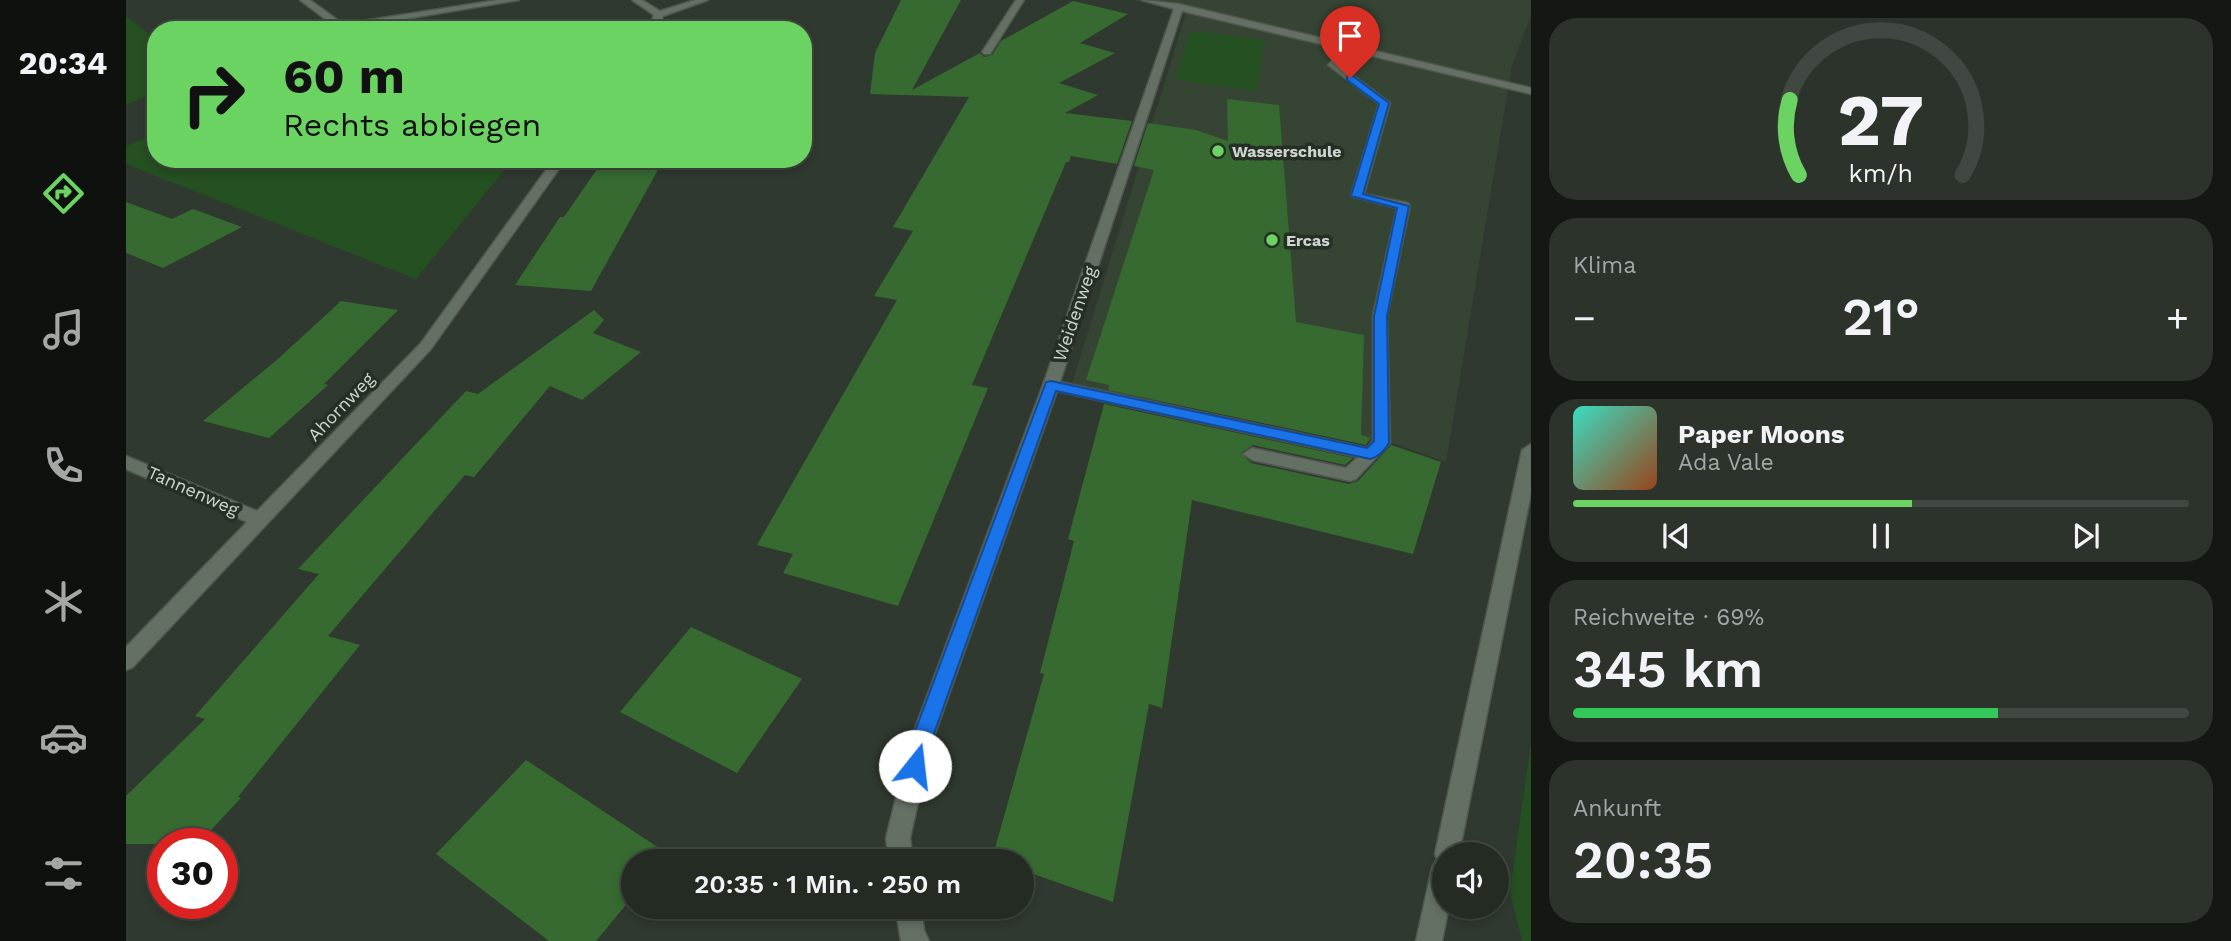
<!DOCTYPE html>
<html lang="de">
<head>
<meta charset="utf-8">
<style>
  :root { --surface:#242b23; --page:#2c332b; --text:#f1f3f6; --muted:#a3a7a6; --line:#414741; --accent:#6bd362 }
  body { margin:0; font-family:"Work Sans",sans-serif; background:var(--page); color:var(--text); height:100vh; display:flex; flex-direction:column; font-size:26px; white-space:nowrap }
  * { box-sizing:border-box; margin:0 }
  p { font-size:23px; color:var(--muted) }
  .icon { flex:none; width:38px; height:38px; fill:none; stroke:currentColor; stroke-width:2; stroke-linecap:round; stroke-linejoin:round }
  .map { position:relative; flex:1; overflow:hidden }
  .details { display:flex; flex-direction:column; gap:18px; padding:18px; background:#141813; width:700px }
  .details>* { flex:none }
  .banner { position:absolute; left:21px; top:21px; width:665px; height:147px; border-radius:28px; box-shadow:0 4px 10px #0003,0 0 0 2px var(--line); background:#6bd362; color:#111; overflow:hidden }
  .buttons { position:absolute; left:1306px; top:842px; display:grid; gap:14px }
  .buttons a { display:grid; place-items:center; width:77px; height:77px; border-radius:50%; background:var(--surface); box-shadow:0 4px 10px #0003,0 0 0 2px var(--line); font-size:35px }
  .speed { position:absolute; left:21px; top:828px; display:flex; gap:14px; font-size:35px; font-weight:700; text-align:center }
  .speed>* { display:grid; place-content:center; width:91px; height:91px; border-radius:50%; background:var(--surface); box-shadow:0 4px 10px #0003,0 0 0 2px var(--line); line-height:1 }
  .speed .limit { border:10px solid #d22; background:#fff; color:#111 }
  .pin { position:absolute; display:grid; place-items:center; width:60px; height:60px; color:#fff; margin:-72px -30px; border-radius:50% 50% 50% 0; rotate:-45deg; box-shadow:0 0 7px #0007 }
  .pin .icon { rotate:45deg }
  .me { position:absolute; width:77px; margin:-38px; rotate:16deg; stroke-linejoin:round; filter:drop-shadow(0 0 5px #0008) }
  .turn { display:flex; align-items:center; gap:24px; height:147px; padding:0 21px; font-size:32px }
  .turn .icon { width:91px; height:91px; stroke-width:2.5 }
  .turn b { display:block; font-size:49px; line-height:60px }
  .big { font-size:52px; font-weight:600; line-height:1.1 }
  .details .card { flex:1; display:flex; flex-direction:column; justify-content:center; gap:10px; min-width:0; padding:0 24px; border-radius:28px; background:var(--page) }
  .details .dial { align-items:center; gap:0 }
  .dial svg { height:182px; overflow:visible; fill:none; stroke:var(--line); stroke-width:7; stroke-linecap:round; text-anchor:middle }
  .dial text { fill:var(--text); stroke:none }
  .song { display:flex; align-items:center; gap:21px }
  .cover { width:84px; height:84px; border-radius:10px; background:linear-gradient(135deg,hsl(170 70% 55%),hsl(20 70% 35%)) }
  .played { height:7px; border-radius:4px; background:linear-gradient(90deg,var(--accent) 55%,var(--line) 55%) }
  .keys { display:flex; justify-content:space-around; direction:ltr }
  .heat { display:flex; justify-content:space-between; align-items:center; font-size:38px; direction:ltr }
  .charge { height:10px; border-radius:5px; background:linear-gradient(90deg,#34c759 69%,var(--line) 0) }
  .trip { position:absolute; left:495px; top:849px; width:413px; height:70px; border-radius:35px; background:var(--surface); box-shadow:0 4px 10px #0003,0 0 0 2px var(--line); font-weight:600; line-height:70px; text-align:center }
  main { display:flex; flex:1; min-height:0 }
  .menu { display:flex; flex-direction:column; width:126px; justify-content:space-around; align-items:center; background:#0e110e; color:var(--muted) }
  .menu .icon { width:49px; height:49px }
  .menu .on { color:var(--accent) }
  .menu b { font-size:32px; color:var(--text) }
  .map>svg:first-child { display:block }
  .built { fill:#364434 }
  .green { fill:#255021 }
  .building { fill:#366a31 }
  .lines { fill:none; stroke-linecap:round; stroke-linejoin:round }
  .minor-casing { stroke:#4f564e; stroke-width:3 }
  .minor { fill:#657064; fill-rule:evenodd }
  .route { fill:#1a73e8; stroke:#114b97; stroke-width:2 }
  .poi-dot { fill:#6bd362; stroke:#262f25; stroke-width:2.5 }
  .labels { text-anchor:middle; stroke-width:7; stroke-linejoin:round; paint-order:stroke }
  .far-poi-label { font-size:16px; font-weight:bold; fill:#ced4ce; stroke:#262f25; text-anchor:start }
  .street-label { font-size:18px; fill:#ced4ce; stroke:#262f25 }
</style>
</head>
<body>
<main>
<nav class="menu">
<b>20:34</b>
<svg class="icon on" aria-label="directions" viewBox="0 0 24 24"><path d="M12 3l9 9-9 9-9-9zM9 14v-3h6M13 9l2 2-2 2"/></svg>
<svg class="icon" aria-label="music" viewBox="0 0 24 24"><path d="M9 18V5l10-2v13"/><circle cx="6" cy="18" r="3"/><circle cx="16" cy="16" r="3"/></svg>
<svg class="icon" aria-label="phone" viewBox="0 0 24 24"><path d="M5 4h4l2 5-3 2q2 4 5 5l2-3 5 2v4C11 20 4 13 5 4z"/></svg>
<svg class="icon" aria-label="climate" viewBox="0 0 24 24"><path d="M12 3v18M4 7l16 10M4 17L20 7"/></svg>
<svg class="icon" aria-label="car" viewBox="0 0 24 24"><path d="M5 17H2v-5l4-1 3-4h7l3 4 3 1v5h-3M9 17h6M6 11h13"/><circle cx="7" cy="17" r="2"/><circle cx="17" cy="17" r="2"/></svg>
<svg class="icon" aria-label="filters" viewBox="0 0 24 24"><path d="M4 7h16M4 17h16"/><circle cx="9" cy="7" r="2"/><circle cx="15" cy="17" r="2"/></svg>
</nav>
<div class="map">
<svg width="1405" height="941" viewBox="0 0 1405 941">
  <rect width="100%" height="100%" fill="#30392f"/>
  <path class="built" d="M1007,0h398v15l-19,50 -66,397 -56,-20h-25l-293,-58 114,-371z"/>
  <g class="green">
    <path d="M0,16l30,24v53l-30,11z"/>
    <path d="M1064,31l74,9 -7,51 -81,-11z"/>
    <path d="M30,134v25h357l-97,120 -290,-115v-18z"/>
    <path d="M1405,743v198h-9l-12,-50z"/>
  </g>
  <g class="building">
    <path d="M775,0h60l-49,90 68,-37 4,4 8,-2 9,-14 72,-40 55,13 -48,29 35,10 -56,30 39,12 -33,18 67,8 -15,43 -46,-8 -2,6h-3l-94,223 16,3 -90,218 -115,-33 10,-19 -36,-9 140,-245 -23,-4 39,-65 -20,-4 76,-130 -99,-3 5,-41z"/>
    <path d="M1101,99l52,6 17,217 68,13 -3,100 9,3 -4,7 -258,-55 1,-5 -23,-5 68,-210 -20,-4 14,-43 48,7 32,11z"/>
    <path d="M478,159h60l-73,132 -76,-6 45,-68h4z"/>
    <path d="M0,202l46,17 21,-10 49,18 -79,41 -37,-15z"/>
    <path d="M215,301l57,9 -74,74 4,1 -59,53 -66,-17 76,-63z"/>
    <path d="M468,310l10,10 -11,13 48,19 -59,48 -32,-14 -76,91 -9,-2 -137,161 32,9 -122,152 3,1 -43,46h-72v-48l79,-77 -10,-3 124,-142 -21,-5 168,-178 12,3z"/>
    <path d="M978,404l249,54 -8,7 -92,-20 -12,8 10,10 98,21 9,-3 33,-36 50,17 -28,92 -221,-54 -30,208 -13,-4 -36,198 -91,-32v-9l-30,-2 52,-185 -4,-1 34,-132 -6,-2z"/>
    <path d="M565,627l111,52 -65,94 -117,-61z"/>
    <path d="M400,760l142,94 -6,7h-28v34l-38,46h-47l-113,-87z"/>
  </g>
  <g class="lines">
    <g class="minor-casing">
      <g id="minor">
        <path d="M174,0h10l33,24 155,-24h21l-180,30h-25l19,-5z"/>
        <path d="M506,0h10l18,11 35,-11h13l-45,16 -5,14h-10l6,-15z"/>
        <path d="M890,0h8l-34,54h-6l-2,-2z"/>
        <path d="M1016,0l37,4 352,84v6l-180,-43 -12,14 51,38 -26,91 44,9 2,3 -23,109 3,128 -34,36 -6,2 -98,-21 -9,-6 9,-6 94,20 12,-11 -301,-66 -125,351 -22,96 3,23h-24l-3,-23 24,-96 133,-357 131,-376zM1056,11l160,38 -14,16 51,39 -28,92 46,12 -24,107v126l-6,7 -307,-66z"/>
        <path d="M428,159h12l-135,190 -298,318 -7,3v-23l121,-125 -121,-53v-13l131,55 164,-168z"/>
        <path d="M1405,444v49l-72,361h-15v52h5l-7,35h-26l16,-73 5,-9 -2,-5 87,-404z"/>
        <path d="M769,906h26l3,24 5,11h-28z"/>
      </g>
    </g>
    <use href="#minor" class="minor"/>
  </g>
  <path class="route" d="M1221,76h6l36,27 -26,91 46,12 -22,110 2,127c-4,7 -11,14 -19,16l-314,-68 -125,351 -8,31 -8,2 -7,-2 -3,-7 6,-24 135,-360 5,-1 316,67 7,-7v-125l23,-108 -46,-12 28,-92 -32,-24z"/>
  <g class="poi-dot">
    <circle cx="1092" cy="151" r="7"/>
    <circle cx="1146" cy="240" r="7"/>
  </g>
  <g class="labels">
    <g class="far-poi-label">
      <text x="1106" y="157">Wasserschule</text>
      <text x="1160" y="246">Ercas</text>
    </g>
    <g class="street-label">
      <text transform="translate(949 314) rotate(-71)" y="6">Weidenweg</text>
      <text transform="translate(215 407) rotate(-46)" y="6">Ahornweg</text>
      <text transform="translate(67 491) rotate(24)" y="6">Tannenweg</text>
    </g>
  </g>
</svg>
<div class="buttons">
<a><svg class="icon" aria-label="sound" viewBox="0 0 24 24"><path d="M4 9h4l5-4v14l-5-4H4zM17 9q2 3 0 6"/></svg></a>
</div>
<div class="speed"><div class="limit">30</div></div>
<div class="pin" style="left:1224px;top:78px;background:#d93025"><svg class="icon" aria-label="arrive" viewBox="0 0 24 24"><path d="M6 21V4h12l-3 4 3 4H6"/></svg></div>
<svg class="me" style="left:789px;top:766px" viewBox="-20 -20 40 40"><circle r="19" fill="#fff"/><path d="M0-13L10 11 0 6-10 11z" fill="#1a73e8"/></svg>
<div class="trip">20:35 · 1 Min. · 250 m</div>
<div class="banner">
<div class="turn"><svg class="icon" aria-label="right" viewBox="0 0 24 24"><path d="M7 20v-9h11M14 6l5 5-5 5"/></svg><div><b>60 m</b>Rechts abbiegen</div></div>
</div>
</div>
<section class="details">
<div class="card dial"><svg viewBox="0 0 100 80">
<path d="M14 69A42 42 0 1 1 86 69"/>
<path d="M14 69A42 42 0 0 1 10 36" stroke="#6bd362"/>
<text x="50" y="56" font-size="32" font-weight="700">27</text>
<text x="50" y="72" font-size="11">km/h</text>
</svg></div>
<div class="card"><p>Klima</p>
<div class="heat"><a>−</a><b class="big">21°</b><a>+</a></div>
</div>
<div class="card">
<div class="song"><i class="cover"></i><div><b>Paper Moons</b><p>Ada Vale</p></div></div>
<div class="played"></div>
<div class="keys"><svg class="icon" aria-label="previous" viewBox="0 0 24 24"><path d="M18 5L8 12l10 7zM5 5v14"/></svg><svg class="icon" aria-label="pause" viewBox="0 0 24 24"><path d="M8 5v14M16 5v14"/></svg><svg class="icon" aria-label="next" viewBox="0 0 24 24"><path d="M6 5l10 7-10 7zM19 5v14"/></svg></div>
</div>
<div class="card"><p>Reichweite · 69%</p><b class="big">345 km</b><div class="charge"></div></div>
<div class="card"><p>Ankunft</p><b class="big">20:35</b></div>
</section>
</main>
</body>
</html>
